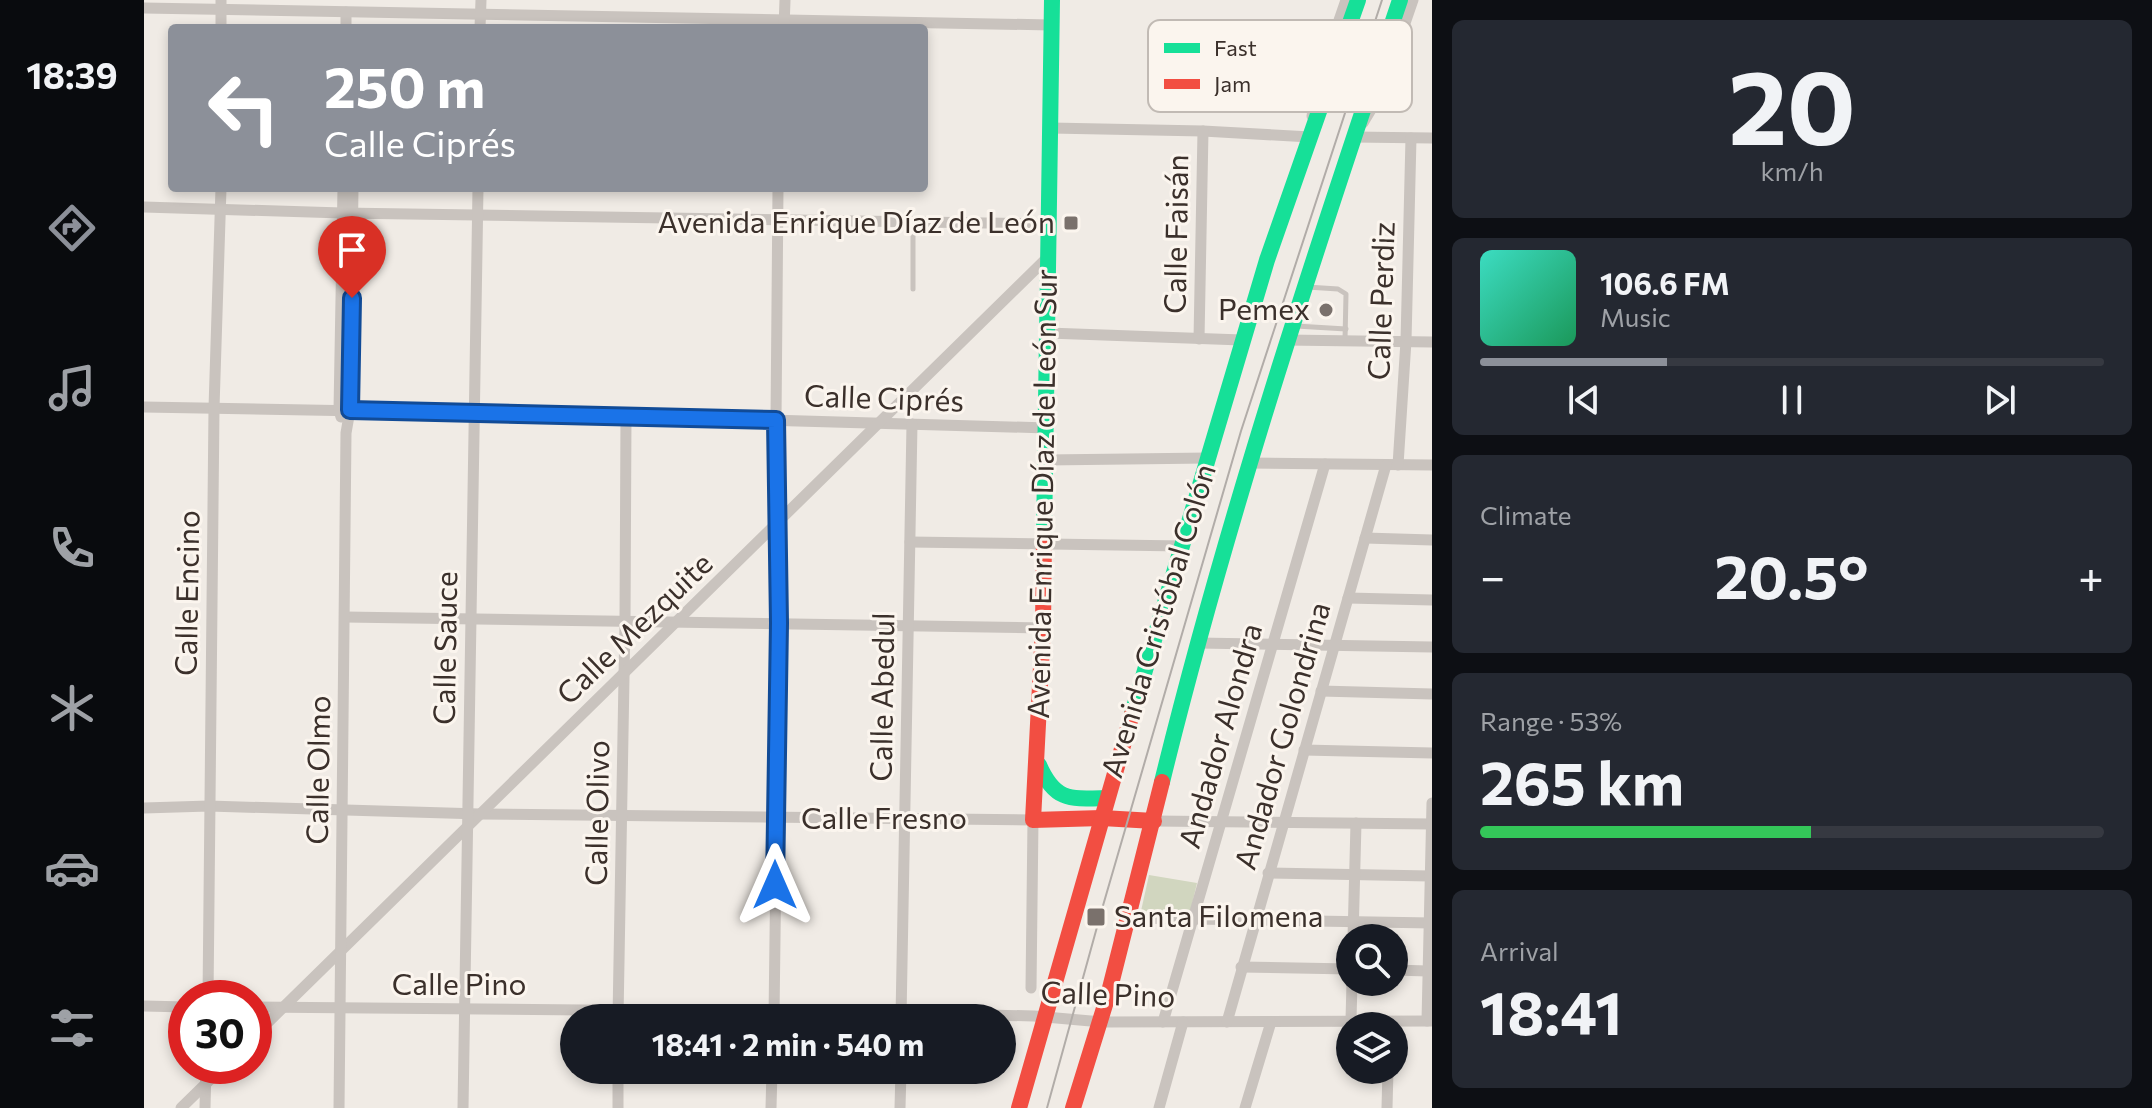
<!DOCTYPE html>
<html lang="en">
<head>
<meta charset="utf-8">
<style>
  :root { --surface:#171b24; --page:#242831; --text:#f1f3f6; --muted:#9ea1a6; --line:#363941; --accent:#8c9099 }
  body { margin:0; font-family:Commissioner,sans-serif; background:var(--page); color:var(--text); height:100vh; display:flex; flex-direction:column; font-size:30px; white-space:nowrap }
  * { box-sizing:border-box; margin:0 }
  p { font-size:26px; color:var(--muted) }
  .icon { flex:none; width:44px; height:44px; fill:none; stroke:currentColor; stroke-width:2; stroke-linecap:round; stroke-linejoin:round }
  .map { position:relative; flex:1; overflow:hidden }
  .panel { display:flex; flex-direction:column; gap:20px; padding:20px; background:#0d0f14; width:720px }
  .panel>* { flex:none }
  .banner { position:absolute; left:24px; top:24px; width:760px; height:168px; border-radius:8px; box-shadow:0 4px 12px #0003; background:#8c9099; color:#fff; overflow:hidden }
  .fabs { position:absolute; left:1192px; top:924px; display:grid; gap:16px }
  .fabs a { display:grid; place-items:center; width:72px; height:72px; border-radius:50%; background:var(--surface); box-shadow:0 4px 12px #0003; font-size:40px }
  .speed { position:absolute; left:24px; top:980px; display:flex; gap:16px; font-size:40px; font-weight:700; text-align:center }
  .speed>* { display:grid; place-content:center; width:104px; height:104px; border-radius:50%; background:var(--surface); box-shadow:0 4px 12px #0003; line-height:1 }
  .speed .limit { border:12px solid #d22; background:#fff; color:#111 }
  .pin { position:absolute; display:grid; place-items:center; width:68px; height:68px; color:#fff; margin:-82px -34px; border-radius:50% 50% 50% 0; rotate:-45deg; box-shadow:0 0 8px #0007 }
  .pin .icon { rotate:45deg }
  .me { position:absolute; width:88px; margin:-44px; rotate:0deg; stroke-linejoin:round; filter:drop-shadow(0 0 6px #0008) }
  .turn { display:flex; align-items:center; gap:28px; height:168px; padding:0 24px; font-size:36px }
  .turn .icon { width:104px; height:104px; stroke-width:2.5 }
  .turn b { display:block; font-size:56px; line-height:68px }
  .big { font-size:60px; font-weight:700; line-height:1.1 }
  .panel .tile { flex:1; display:flex; flex-direction:column; justify-content:center; gap:12px; min-width:0; padding:0 28px; border-radius:12px; background:var(--page) }
  .panel .dial { align-items:center; gap:0 }
  .dial b { font-size:104px; line-height:1 }
  .song { display:flex; align-items:center; gap:24px }
  .cover { width:96px; height:96px; border-radius:12px; background:linear-gradient(135deg,hsl(170 70% 55%),hsl(150 70% 35%)) }
  .played { height:8px; border-radius:4px; background:linear-gradient(90deg,var(--accent) 30%,var(--line) 30%) }
  .keys { display:flex; justify-content:space-around; direction:ltr }
  .heat { display:flex; justify-content:space-between; align-items:center; font-size:44px; direction:ltr }
  .charge { height:12px; border-radius:6px; background:linear-gradient(90deg,#34c759 53%,var(--line) 0) }
  .trip { position:absolute; left:416px; top:1004px; width:456px; height:80px; border-radius:40px; background:var(--surface); box-shadow:0 4px 12px #0003; font-weight:700; line-height:80px; text-align:center }
  main { display:flex; flex:1; min-height:0 }
  .tab-bar { display:flex; flex-direction:column; width:144px; justify-content:space-around; align-items:center; background:#090b0e; color:var(--muted) }
  .tab-bar .icon { width:56px; height:56px }
  .tab-bar .on { color:var(--accent) }
  .tab-bar b { font-size:36px; color:var(--text) }
  .map>svg:first-child { display:block }
  .green { fill:#d1d6bf }
  .lines { fill:none; stroke-linecap:round; stroke-linejoin:round }
  .lane { stroke:#c9c3be; stroke-width:5 }
  .street { stroke:#c9c3be; stroke-width:11 }
  .fast { stroke:#16e098; stroke-width:16 }
  .jam { stroke:#f24e42; stroke-width:16 }
  .tram { stroke:#b1aca8; stroke-width:2 }
  .route-casing { stroke:#114b97; stroke-width:20 }
  .route { stroke:#1a73e8; stroke-width:14 }
  .poi-dot { fill:#7a716c; stroke:#fbf5ee; stroke-width:3 }
  .labels { text-anchor:middle; stroke-width:6; stroke-linejoin:round; paint-order:stroke }
  .poi-label { font-size:30px; fill:#3b302b; stroke:#fbf5ee; text-anchor:end }
  .street-label { font-size:30px; fill:#3b302b; stroke:#fbf5ee }
  .key { fill:#fbf5ee; stroke:#c1bab4; stroke-width:2 }
  .key-label { font-size:22px; fill:#3b302b }
</style>
</head>
<body>
<main>
<nav class="tab-bar">
<b>18:39</b>
<svg class="icon on" aria-label="directions" viewBox="0 0 24 24"><path d="M12 3l9 9-9 9-9-9zM9 14v-3h6M13 9l2 2-2 2"/></svg>
<svg class="icon" aria-label="music" viewBox="0 0 24 24"><path d="M9 18V5l10-2v13"/><circle cx="6" cy="18" r="3"/><circle cx="16" cy="16" r="3"/></svg>
<svg class="icon" aria-label="phone" viewBox="0 0 24 24"><path d="M5 4h4l2 5-3 2q2 4 5 5l2-3 5 2v4C11 20 4 13 5 4z"/></svg>
<svg class="icon" aria-label="climate" viewBox="0 0 24 24"><path d="M12 3v18M4 7l16 10M4 17L20 7"/></svg>
<svg class="icon" aria-label="car" viewBox="0 0 24 24"><path d="M5 17H2v-5l4-1 3-4h7l3 4 3 1v5h-3M9 17h6M6 11h13"/><circle cx="7" cy="17" r="2"/><circle cx="17" cy="17" r="2"/></svg>
<svg class="icon" aria-label="filters" viewBox="0 0 24 24"><path d="M4 7h16M4 17h16"/><circle cx="9" cy="7" r="2"/><circle cx="15" cy="17" r="2"/></svg>
</nav>
<div class="map">
<svg width="1288" height="1108" viewBox="0 0 1288 1108">
  <rect width="100%" height="100%" fill="#f0ebe5"/>
  <path class="green" d="M1005,875l48,8 -7,30 -49,-2z"/>
  <g class="lines">
    <g class="lane">
      <path d="M1163,287l31,2 8,5 -1,46"/>
      <path d="M769,289v-66"/>
      <path d="M1152,326l50,3"/>
    </g>
    <g class="street">
      <path d="M0,8l907,17"/>
      <path d="M77,28v-28"/>
      <path d="M202,28v-16"/>
      <path d="M336,28l1,-28"/>
      <path d="M640,28l1,-28"/>
      <path d="M1168,116l5,-32 29,-84"/>
      <path d="M1219,123l18,-30 32,-93"/>
      <path d="M907,128l152,3 107,6v-4"/>
      <path d="M1209,137l79,1"/>
      <path d="M0,207l198,6 708,11"/>
      <path d="M904,333l194,7"/>
      <path d="M1055,339l4,-208"/>
      <path d="M1142,340l146,2"/>
      <path d="M0,407l482,9 421,12"/>
      <path d="M197,417l-2,-7 4,-222"/>
      <path d="M902,460l162,-2"/>
      <path d="M1104,463l184,2"/>
      <path d="M1254,465l8,-124 5,-203"/>
      <path d="M1221,538l67,2"/>
      <path d="M766,542l273,4"/>
      <path d="M1204,598l84,2"/>
      <path d="M201,617l698,11"/>
      <path d="M1054,643l234,4"/>
      <path d="M1177,691l111,3"/>
      <path d="M1160,750l128,3"/>
      <path d="M0,808l65,-2 271,8 553,6 -2,168"/>
      <path d="M1010,821l278,3"/>
      <path d="M1124,873l162,3"/>
      <path d="M986,918l302,5"/>
      <path d="M1209,938l3,-115"/>
      <path d="M1097,967l109,2"/>
      <path d="M1250,970l34,1"/>
      <path d="M64,998l6,-590 7,-220"/>
      <path d="M0,1006l42,1"/>
      <path d="M110,1007l647,6 133,3 68,6 330,-1"/>
      <path d="M630,1017l5,-394 -3,-203 2,-232"/>
      <path d="M474,1018l7,-397 1,-205"/>
      <path d="M757,1018l11,-594"/>
      <path d="M1207,1020l1,-38"/>
      <path d="M1283,1021l5,-218"/>
      <path d="M1019,1022l162,-558"/>
      <path d="M1083,1022l159,-557"/>
      <path d="M110,1036l795,-780"/>
      <path d="M37,1108l43,-42"/>
      <path d="M61,1108l1,-42"/>
      <path d="M195,1108l7,-675 4,-23 3,-222"/>
      <path d="M319,1108l15,-920"/>
      <path d="M474,1108v-38"/>
      <path d="M627,1108l1,-38"/>
      <path d="M756,1108l1,-38"/>
      <path d="M1015,1108l24,-86"/>
      <path d="M1101,1108l26,-86"/>
      <path d="M1243,1108l1,-38"/>
    </g>
    <g class="fast">
      <path d="M900,537l8,-537"/>
      <path d="M988,714l135,-454 91,-260"/>
      <path d="M895,765c16,37 32,34 68,33"/>
      <path d="M1018,782c65,-265 151,-524 238,-782"/>
    </g>
    <g class="jam">
      <path d="M900,537l-1,91 -10,192 69,-2 52,3"/>
      <path d="M875,1108l113,-394"/>
      <path d="M929,1108l36,-116 53,-210"/>
    </g>
    <path class="tram" d="M903,1108l55,-199 139,-478 141,-431"/>
  </g>
  <g class="lines">
    <g class="route-casing">
      <path id="route" d="M208,298l-2,112 426,10 3,203 -4,262"/>
    </g>
    <use href="#route" class="route"/>
  </g>
  <g class="poi-dot">
    <rect x="919" y="215" width="16" height="16" rx="4"/>
    <circle cx="1182" cy="310" r="8"/>
    <rect x="942" y="907" width="20" height="20" rx="4"/>
  </g>
  <g class="labels">
    <g class="poi-label">
      <text x="911" y="233">Avenida Enrique Díaz de León</text>
      <text x="1166" y="320">Pemex</text>
      <text x="970" y="927" text-anchor="start">Santa Filomena</text>
    </g>
    <g class="street-label">
      <text transform="translate(1033 234) rotate(-89)" y="10">Calle Faisán</text>
      <text transform="translate(1238 301) rotate(-88)" y="10">Calle Perdiz</text>
      <text transform="translate(740 399) rotate(2)" y="10">Calle Ciprés</text>
      <text transform="translate(899 494) rotate(-89)" y="10">Avenida Enrique Díaz de León Sur</text>
      <text transform="translate(44 593) rotate(-89)" y="10">Calle Encino</text>
      <text transform="translate(1015 621) rotate(-73)" y="10">Avenida Cristóbal Colón</text>
      <text transform="translate(491 629) rotate(-44)" y="10">Calle Mezquite</text>
      <text transform="translate(302 648) rotate(-89)" y="10">Calle Sauce</text>
      <text transform="translate(739 697) rotate(-89)" y="10">Calle Abedul</text>
      <text transform="translate(1077 736) rotate(-74)" y="10">Andador Alondra</text>
      <text transform="translate(1139 736) rotate(-74)" y="10">Andador Golondrina</text>
      <text transform="translate(175 770) rotate(-89)" y="10">Calle Olmo</text>
      <text transform="translate(454 813) rotate(-89)" y="10">Calle Olivo</text>
      <text x="740" y="829">Calle Fresno</text>
      <text x="315" y="995">Calle Pino</text>
      <text transform="translate(964 995) rotate(2)" y="10">Calle Pino</text>
    </g>
  </g>
  <rect x="1004" y="20" width="264" height="92" rx="12" class="key"/>
  <rect x="1020" y="43" width="36" height="10" fill="#16e098"/>
  <rect x="1020" y="79" width="36" height="10" fill="#f24e42"/>
  <g class="key-label">
    <text x="1070" y="56">Fast</text>
    <text x="1070" y="92">Jam</text>
  </g>
</svg>
<div class="fabs">
<a><svg class="icon" aria-label="search" viewBox="0 0 24 24"><circle cx="10" cy="10" r="6"/><path d="M15 15l6 6"/></svg></a>
<a><svg class="icon" aria-label="layers" viewBox="0 0 24 24"><path d="M12 4l9 5-9 5-9-5zM3 14l9 5 9-5"/></svg></a>
</div>
<div class="speed"><div class="limit">30</div></div>
<div class="pin" style="left:208px;top:298px;background:#d93025"><svg class="icon" aria-label="arrive" viewBox="0 0 24 24"><path d="M6 21V4h12l-3 4 3 4H6"/></svg></div>
<svg class="me" style="left:631px;top:885px" viewBox="-20 -20 40 40"><path d="M0-17L14 15 0 8-14 15z" fill="#1a73e8" stroke="#fff" stroke-width="4"/></svg>
<div class="trip">18:41 · 2 min · 540 m</div>
<div class="banner">
<div class="turn"><svg class="icon" aria-label="left" viewBox="0 0 24 24"><path d="M17 20v-9H6M10 6l-5 5 5 5"/></svg><div><b>250 m</b>Calle Ciprés</div></div>
</div>
</div>
<section class="panel">
<div class="tile dial"><b>20</b><p>km/h</p></div>
<div class="tile">
<div class="song"><i class="cover"></i><div><b>106.6 FM</b><p>Music</p></div></div>
<div class="played"></div>
<div class="keys"><svg class="icon" aria-label="previous" viewBox="0 0 24 24"><path d="M18 5L8 12l10 7zM5 5v14"/></svg><svg class="icon" aria-label="pause" viewBox="0 0 24 24"><path d="M8 5v14M16 5v14"/></svg><svg class="icon" aria-label="next" viewBox="0 0 24 24"><path d="M6 5l10 7-10 7zM19 5v14"/></svg></div>
</div>
<div class="tile"><p>Climate</p>
<div class="heat"><a>−</a><b class="big">20.5°</b><a>+</a></div>
</div>
<div class="tile"><p>Range · 53%</p><b class="big">265 km</b><div class="charge"></div></div>
<div class="tile"><p>Arrival</p><b class="big">18:41</b></div>
</section>
</main>
</body>
</html>
